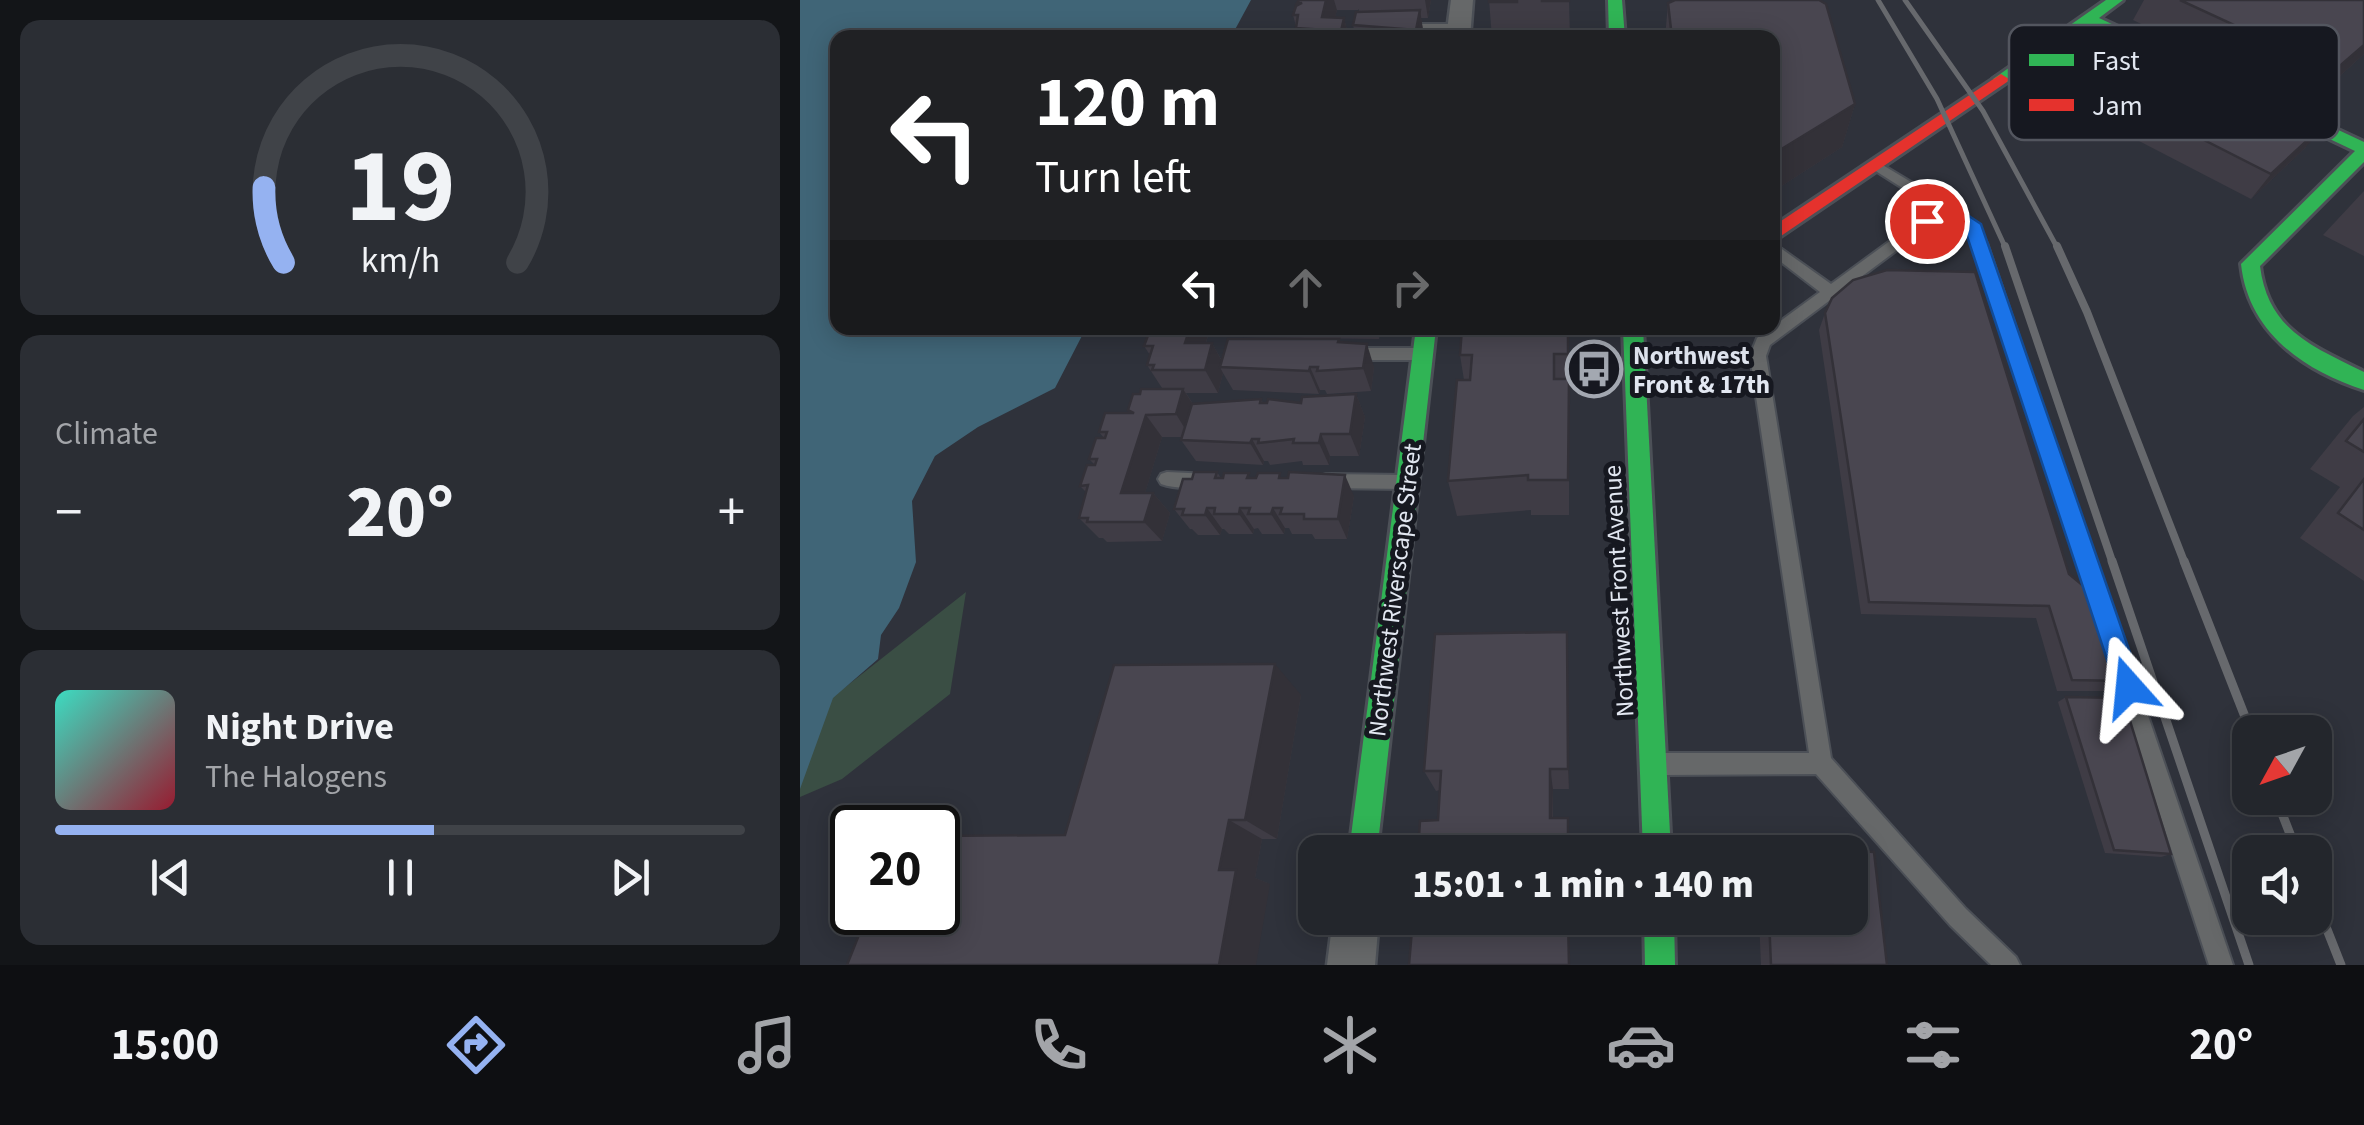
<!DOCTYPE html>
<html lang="en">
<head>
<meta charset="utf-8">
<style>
  :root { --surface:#23262c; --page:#2b2e34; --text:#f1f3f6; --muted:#a3a5a9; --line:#404348; --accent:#95b2f1 }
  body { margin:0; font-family:"Source Sans 3",sans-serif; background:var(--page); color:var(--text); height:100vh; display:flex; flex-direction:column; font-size:38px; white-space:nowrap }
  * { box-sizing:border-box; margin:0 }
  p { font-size:32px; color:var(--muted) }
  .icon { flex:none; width:55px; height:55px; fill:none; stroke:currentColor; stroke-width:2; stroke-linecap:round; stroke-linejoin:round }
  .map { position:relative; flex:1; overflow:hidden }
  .side { display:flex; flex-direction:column; gap:20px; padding:20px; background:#131518; width:800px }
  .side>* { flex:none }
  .top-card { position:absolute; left:30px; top:30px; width:950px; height:305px; border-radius:20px; box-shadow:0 5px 25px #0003,0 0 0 2px var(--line); background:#202124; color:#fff; overflow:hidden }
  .needle { width:65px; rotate:230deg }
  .buttons { position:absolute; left:1432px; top:715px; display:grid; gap:20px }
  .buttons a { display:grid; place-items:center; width:100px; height:100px; border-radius:20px; background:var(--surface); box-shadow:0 5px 25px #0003,0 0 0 2px var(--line); font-size:50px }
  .speed { position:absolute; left:30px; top:805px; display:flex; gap:20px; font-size:50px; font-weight:700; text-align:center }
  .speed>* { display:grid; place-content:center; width:130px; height:130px; border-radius:50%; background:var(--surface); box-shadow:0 5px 25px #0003,0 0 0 2px var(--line); line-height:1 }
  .speed .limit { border:5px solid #111; border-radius:15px; background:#fff; color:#111 }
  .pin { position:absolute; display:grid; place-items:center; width:85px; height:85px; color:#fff; margin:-42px; border:5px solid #fff; border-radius:50%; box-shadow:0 2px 10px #0007 }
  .me { position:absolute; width:110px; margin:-55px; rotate:342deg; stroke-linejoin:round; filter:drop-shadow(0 0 8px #0008) }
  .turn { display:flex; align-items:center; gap:35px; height:210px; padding:0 40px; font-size:45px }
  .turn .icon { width:130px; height:130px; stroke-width:2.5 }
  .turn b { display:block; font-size:70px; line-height:85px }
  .lanes { display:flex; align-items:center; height:95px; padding:0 40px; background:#0003; justify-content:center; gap:50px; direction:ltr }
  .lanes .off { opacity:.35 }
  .big { font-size:75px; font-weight:800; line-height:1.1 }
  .side .widget { flex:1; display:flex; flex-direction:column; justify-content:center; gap:15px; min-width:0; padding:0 35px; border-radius:20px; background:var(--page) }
  .side .dial { align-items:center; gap:0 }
  .dial svg { height:260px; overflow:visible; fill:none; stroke:var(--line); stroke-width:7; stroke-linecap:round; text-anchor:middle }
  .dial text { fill:var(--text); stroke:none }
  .song { display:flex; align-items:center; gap:30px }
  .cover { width:120px; height:120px; border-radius:15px; background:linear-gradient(135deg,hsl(170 70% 55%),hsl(350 70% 35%)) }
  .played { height:10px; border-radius:5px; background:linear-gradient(90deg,var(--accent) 55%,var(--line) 55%) }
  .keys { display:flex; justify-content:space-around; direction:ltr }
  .heat { display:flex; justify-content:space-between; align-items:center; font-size:55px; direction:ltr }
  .trip { position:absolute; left:498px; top:835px; width:570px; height:100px; border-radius:20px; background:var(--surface); box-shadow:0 5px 25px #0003,0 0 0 2px var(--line); font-weight:800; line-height:100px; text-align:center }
  .tab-bar { display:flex; height:160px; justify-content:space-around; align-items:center; background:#0e0f12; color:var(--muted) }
  .tab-bar .icon { width:70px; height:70px }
  .tab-bar .active { color:var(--accent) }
  .tab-bar b { font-size:45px; color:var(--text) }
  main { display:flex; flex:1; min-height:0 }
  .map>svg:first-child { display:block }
  .green { fill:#3a4e44 }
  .water { fill:#406577 }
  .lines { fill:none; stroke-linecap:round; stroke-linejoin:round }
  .lane-casing { stroke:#4c5057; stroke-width:4 }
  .street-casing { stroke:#4c5057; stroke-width:5 }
  .fast-casing { stroke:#4c5057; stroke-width:6 }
  .jam-casing { stroke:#4c5057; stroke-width:6 }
  .lane { fill:#666869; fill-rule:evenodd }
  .street { fill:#666869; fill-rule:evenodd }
  .fast { fill:#30b455; fill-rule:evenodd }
  .jam { fill:#e5322d; fill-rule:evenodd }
  .rail-far2 { stroke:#67696d; stroke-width:5 }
  .rail-far1 { stroke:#67696d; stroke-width:8 }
  .rail { stroke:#67696d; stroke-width:9 }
  .wall { fill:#3f3c45 }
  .shaded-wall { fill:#333138 }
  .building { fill:#494650; stroke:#333138; stroke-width:2.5 }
  .route { fill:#1a73e8; stroke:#114b97; stroke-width:2.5 }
  .labels { text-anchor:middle; stroke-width:10; stroke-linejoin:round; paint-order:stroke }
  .poi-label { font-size:25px; font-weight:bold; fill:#e2e7f1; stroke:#161820; text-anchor:start }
  .street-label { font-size:25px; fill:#e2e7f1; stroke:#161820 }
  .key { fill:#161820; stroke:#53565f; stroke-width:2.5 }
  .key-label { font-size:28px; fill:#e2e7f1 }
</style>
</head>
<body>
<main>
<section class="side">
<div class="widget dial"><svg viewBox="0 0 100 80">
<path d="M14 69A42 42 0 1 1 86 69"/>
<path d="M14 69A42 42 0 0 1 8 46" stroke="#95b2f1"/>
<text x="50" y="56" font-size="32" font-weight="700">19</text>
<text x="50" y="72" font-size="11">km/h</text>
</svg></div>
<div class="widget"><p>Climate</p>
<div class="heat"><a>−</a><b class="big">20°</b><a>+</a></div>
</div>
<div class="widget">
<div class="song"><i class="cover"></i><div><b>Night Drive</b><p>The Halogens</p></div></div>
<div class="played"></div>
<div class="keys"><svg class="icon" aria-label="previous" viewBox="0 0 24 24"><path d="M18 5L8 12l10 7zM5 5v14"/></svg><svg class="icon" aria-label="pause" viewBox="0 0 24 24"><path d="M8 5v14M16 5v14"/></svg><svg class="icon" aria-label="next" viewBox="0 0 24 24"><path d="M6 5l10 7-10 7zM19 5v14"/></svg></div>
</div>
</section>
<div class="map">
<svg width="1564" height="965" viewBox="0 0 1564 965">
  <rect width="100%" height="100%" fill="#2f323b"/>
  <path class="green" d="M166,592l-16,102 -108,85 -42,18v-89l29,-8z"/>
  <path class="water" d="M0,0h451l-20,37 -393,1v290h248l-31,60 -77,39 -43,29 -23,45 4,61 -17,46 -18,27 -3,24 -45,39 -33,91z"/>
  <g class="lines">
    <g class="lane-casing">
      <g id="lane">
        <path d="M659,24l4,2v4l-64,2 -6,-4 6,-4z"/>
        <path d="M1076,161l50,30 4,14c29,0 44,13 57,38l246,722h-24l-232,-712c-10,-22 -19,-37 -44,-38l-1,9 -162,121 -4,11 65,402 135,151 50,48 4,8h-29l-41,-40 -134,-151 -152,1 -7,-4 -4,-7 4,-7 7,-4h145l-59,-397 7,-18 63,-46 -48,-37v-13l59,42 89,-65 -5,-23 -44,-28v-6z"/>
        <path d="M548,348h74l8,6 -8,6h-74l-8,-6z"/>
        <path d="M367,472l44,2 3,5 -3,5c-14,5 -36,5 -50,0l-3,-5 3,-5z"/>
        <path d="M526,474l79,1 6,2 3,5 -3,5 -6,2 -79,-1 -6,-2 -3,-5 3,-5z"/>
      </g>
    </g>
    <g class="street-casing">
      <g id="street">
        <path d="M651,0h22l-3,38h-24z"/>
        <path d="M533,918h46l-4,47h-48z"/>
      </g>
    </g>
    <g class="fast-casing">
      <g id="fast">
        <path d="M808,0h14l3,38h-16z"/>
        <path d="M1306,0h17l-24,18 265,124v20l-104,104c8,64 52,80 104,106v18c-62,-20 -116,-59 -123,-126l114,-113 -265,-126 -83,57 -14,-3z"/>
        <path d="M616,328h20l-59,524h-28z"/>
        <path d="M823,328h20l28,524h-28z"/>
        <path d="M844,918h30l1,47h-30z"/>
      </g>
    </g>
    <g class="jam-casing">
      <path id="jam" d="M1201,74l8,5 -2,3 -235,160v-15z"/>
    </g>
    <use href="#lane" class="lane"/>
    <use href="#street" class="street"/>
    <use href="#fast" class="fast"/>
    <use href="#jam" class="jam"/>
    <g class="rail-far2">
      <path d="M1078,0l59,99 69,150"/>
      <path d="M1105,0l78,111 75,138"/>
    </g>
    <g class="rail-far1">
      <path d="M1205,246l108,318"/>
      <path d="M1257,246l30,66 98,252"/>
    </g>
    <g class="rail">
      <path d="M1312,561l137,404"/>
      <path d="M1384,561l67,171"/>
      <path d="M1476,798l21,54"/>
      <path d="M1515,899l26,66"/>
    </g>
  </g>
  <g class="wall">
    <path d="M499,0h132l-3,18h-7l3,20h-68l-3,-13 6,-13v-3l-1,1h-21l-2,7 9,1 5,20h-50l-6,-23z"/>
    <path d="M689,0h80l1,38h-78z"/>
    <path d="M875,0h144l7,4 29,100 -13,43 -70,45v-154h-107l3,-35z"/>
    <path d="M1344,0h220v54l-56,51 -175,-85z"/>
    <path d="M1355,115l151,32 -55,52 -112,-58z"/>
    <path d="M1564,191v65l-41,-21z"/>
    <path d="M1025,313l244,261 56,107 -16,10h-52l-21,-73 -175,-4 -42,-284z"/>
    <path d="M353,328h57l-4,15h6l10,18 117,-22 1,3 34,25 -3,24 -44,3 -2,-4h-5l-1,4 -86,-4 -10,-17 -5,20h-32l7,11 68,-5 2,4h38l55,-9 9,23 -6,39h-29l-1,9h-26l-1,-4 -32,4 -2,-4h-4l-1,4 -67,-4 -15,-21 1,-3h-20l-17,56h8l17,20 -8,28 -55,1 -4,-4h-4l-20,-20 7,-26 -6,-6 15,-21 -6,-6 15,-21 -5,-6 31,-19 -2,-3 12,-16 22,-6 -15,-23 3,-10 -6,-9 10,-16z"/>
    <path d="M436,328h145l-2,11 -138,-2z"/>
    <path d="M769,328v187h-38v-5l-74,6 -9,-35 16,-101 -4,-25z"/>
    <path d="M1564,407v174l-64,-43 40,-51 -30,-18 43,-53z"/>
    <path d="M417,472l4,6h62l71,18 -7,43h-32l-3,-5h-20l-3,-6h-4l-1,6h-22l-4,-6 -4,1 -1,5h-24l-5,-5h-2l-2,6h-22l-6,-6h-2l-16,-20 18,-30z"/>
    <path d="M768,660l1,129h-16v29h15l1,34h-151l20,-32 2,-30 -4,1 -12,-20z"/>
    <path d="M501,695l-24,144h-15l-7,39 15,6 -205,-49z"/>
    <path d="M1266,697l105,157 -10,3 -56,-4 -47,-151z"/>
    <path d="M965,845l109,7 13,113h-126l-2,-47h91v-66h-93z"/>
  </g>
  <g class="shaded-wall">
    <path d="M526,0h8l3,10 -5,20 -10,-13z"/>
    <path d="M625,0h6l-3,18z"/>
    <path d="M620,10l4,26v2h-6l-2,-8z"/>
    <path d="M544,18l5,20h-7l-1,-7z"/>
    <path d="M1564,45v9l-56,51 26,-34z"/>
    <path d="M1055,104l-13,43 -70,45v-37z"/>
    <path d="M1527,122l-21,25 -55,52 20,-25z"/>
    <path d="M390,328h20l-11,39 -14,-24z"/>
    <path d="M412,343l13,24h-5l3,6 -5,20 -13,-23z"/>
    <path d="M567,344l7,23 -3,24 -8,-23z"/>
    <path d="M510,367l10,23 -1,4 -10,-23z"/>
    <path d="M383,389l15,23 -8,25 -14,-23z"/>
    <path d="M556,394l9,23 -6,39 -9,-22z"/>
    <path d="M346,415l16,22 -23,76 -18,-20z"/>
    <path d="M521,434l9,22 -1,9 -10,-22z"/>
    <path d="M452,439l12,22 -1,4 -13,-22z"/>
    <path d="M545,475l9,21 -7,43 -9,-20z"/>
    <path d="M353,493l17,20 -8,28 -18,-19z"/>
    <path d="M407,508l15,21 -2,6 -15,-20z"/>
    <path d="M440,508l14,21 -1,5 -14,-20z"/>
    <path d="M473,508l12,20 -1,6 -13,-20z"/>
    <path d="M767,632l1,28 1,129 -1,-20z"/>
    <path d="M475,664l26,31 -24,144 -32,-19z"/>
    <path d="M750,769l3,20 -1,45 -2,-16z"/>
    <path d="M429,820l33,19 -7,39 15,6 -14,81h-37v-95z"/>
  </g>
  <g class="building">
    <path d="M499,0h27l-4,17 22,1 -3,13 -45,-3 2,-13h-5l3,-9 6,-3h-5z"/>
    <rect x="689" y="0" width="28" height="2"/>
    <rect x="742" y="0" width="27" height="1"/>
    <path d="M875,0h144l7,4 29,100 -83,51v-117h-100l-4,-35z"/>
    <path d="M1380,0h184v45l-30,26z"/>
    <path d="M620,10l-4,20 -63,-5 3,-13z"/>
    <path d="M1414,69l113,53 -56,52 -116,-59z"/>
    <path d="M1087,270l88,2 94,302 29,24 27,83 -53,-1 -23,-74 -180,-4 -44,-289 7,-15 21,-18z"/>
    <path d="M357,328h33l-5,15h27l-7,27h-53l2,-5h-7l6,-19h-9l6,-16h7z"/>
    <path d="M662,328h106v26h-14v25h15l-1,101h-40v-5l-80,6 9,-101h13l2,-25h-12z"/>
    <path d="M428,339h111l-1,3 29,2 -4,24 -46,3 1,-4h-8l-1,4 -89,-4z"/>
    <path d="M341,389h42l-7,25 -30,1 -25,78h32l-9,29h-57l1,-4h-9l9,-33 -8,1 7,-21h8l2,-6h-8l7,-21h9l2,-6h-8l6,-19h29l-6,-3 5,-16h7z"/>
    <path d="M556,394l-6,40h-29l-2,9h-26l1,-4 -36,4 1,-4h-7l-2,4 -69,-3 11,-36 69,-5 -1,4h7l1,-4 33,4 1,-6z"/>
    <path d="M1564,419v33l-18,-11z"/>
    <path d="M394,472h23l-2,6h8l1,-5h25l-2,5h9l2,-5h22l-1,5h9l1,-6 56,3 -7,44h-34v-5h-24l2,-6h-9l-2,6h-23l2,-6h-10l-1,6h-25l1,-6h-8l-2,7h-23l2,-6h-10l9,-30h9z"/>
    <path d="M1564,479v51l-26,-17z"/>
    <path d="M767,632l1,137h-18v49h18v34h-150l2,-31 18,-1 3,-49h-17l11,-137z"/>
    <path d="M475,664l-30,156h-16l-10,50h17l-17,95h-372l21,-53h70v-76l127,-1 49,-170z"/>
    <path d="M1266,697l57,1 48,156 -57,-4z"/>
    <path d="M965,845l109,7 13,113h-116l-2,-47h81v-66h-85z"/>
    <path d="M613,918h155l1,47h-160z"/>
  </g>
  <path class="route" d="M1148,202l33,22 161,463 -4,9 -9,4 -9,-4 -4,-9 -152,-460 -20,-12h-8l-2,10 -7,2 -9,-6 3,-16z"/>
  <defs>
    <g id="bus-ring" transform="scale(2.875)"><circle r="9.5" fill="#161820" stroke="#a3a8b1" stroke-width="1.5"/><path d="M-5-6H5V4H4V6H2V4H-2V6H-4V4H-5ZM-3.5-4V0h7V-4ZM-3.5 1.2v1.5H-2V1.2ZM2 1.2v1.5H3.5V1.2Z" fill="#a3a8b1"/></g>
  </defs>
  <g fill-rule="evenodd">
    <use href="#bus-ring" x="794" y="369"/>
  </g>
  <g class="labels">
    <g class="poi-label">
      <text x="833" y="364">Northwest<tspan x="833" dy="29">Front &amp; 17th</tspan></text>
    </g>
    <g class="street-label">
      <text transform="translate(594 590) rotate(-83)" y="9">Northwest Riverscape Street</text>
      <text transform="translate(818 591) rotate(-93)" y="9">Northwest Front Avenue</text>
    </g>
  </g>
  <rect x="1209" y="25" width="330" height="115" rx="15" class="key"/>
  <rect x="1229" y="54" width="45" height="12" fill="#30b455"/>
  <rect x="1229" y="99" width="45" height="12" fill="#e5322d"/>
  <g class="key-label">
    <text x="1292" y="70">Fast</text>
    <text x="1292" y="115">Jam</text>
  </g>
</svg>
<div class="buttons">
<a><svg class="needle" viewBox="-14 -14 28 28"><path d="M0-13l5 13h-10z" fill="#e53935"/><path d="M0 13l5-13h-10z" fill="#a3a5a9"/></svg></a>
<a><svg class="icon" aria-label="sound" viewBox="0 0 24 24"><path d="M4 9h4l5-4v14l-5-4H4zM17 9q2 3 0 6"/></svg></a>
</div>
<div class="speed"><div class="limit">20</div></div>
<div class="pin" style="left:1127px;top:221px;background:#d93025"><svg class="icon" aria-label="arrive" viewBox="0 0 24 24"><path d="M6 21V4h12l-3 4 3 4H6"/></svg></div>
<svg class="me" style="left:1329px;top:687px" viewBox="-20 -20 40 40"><path d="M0-17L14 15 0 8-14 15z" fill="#1a73e8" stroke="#fff" stroke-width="4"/></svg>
<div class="trip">15:01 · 1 min · 140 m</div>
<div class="top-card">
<div class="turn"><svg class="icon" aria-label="left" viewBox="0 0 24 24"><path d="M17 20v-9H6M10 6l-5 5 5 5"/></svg><div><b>120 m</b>Turn left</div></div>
<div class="lanes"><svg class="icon" aria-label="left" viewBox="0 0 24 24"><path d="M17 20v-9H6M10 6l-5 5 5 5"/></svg><svg class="icon off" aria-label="ahead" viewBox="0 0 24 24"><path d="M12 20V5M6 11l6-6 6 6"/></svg><svg class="icon off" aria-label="right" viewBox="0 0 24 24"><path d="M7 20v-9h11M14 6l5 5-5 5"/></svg></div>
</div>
</div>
</main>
<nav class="tab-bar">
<b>15:00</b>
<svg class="icon active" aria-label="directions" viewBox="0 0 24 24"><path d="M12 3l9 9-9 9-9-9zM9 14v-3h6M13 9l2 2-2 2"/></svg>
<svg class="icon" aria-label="music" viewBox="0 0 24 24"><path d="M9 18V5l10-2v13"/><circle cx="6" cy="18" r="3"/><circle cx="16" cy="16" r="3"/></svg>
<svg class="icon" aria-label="phone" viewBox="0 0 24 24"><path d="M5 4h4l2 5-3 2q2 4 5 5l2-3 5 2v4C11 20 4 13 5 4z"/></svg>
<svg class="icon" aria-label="climate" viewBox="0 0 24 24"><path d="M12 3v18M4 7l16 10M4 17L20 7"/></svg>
<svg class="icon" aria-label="car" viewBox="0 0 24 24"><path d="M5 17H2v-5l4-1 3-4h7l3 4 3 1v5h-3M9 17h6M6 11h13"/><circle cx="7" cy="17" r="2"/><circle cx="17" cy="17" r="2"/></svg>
<svg class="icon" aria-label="filters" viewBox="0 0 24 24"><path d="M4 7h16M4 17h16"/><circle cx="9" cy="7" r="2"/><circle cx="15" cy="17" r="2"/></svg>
<b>20°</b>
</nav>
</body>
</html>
